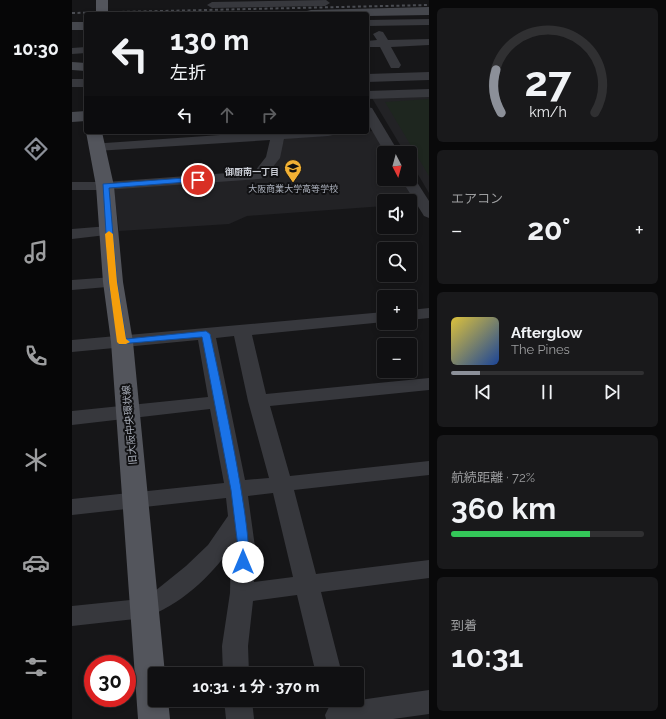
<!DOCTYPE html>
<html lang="ja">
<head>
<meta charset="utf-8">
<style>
  :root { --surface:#101012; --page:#19191b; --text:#f1f3f6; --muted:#9c9d9f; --line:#303032; --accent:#8c9099 }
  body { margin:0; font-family:Raleway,"Noto Sans JP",sans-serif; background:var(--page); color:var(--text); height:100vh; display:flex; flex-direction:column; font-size:15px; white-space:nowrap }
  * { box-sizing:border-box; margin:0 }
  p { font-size:13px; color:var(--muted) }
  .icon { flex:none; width:22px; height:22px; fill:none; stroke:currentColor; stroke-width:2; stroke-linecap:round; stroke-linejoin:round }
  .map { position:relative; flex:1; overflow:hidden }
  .panel { display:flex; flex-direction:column; gap:8px; padding:8px; background:#09090a; width:237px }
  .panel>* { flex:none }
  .top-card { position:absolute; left:12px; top:12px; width:285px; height:122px; border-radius:4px; box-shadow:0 2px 6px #0003,0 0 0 1px var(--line); background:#101012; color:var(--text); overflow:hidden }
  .needle { width:26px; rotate:174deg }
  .tools { position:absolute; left:305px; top:146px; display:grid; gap:8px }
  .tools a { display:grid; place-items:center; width:40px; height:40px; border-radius:4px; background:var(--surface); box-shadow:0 2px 6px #0003,0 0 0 1px var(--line); font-size:20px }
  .speed { position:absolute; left:12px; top:655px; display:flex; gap:8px; font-size:20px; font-weight:700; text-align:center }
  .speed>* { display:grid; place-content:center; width:52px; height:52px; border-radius:50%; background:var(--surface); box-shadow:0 2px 6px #0003,0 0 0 1px var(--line); line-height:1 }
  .speed .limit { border:6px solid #d22; background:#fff; color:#111 }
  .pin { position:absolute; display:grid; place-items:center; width:34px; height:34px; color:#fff; margin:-17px; border:2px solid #fff; border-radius:50%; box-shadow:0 1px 4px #0007 }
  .me { position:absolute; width:44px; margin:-22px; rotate:0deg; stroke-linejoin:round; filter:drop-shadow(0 0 3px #0008) }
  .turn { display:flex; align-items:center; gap:14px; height:84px; padding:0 20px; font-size:18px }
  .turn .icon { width:52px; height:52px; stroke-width:2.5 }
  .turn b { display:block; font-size:28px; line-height:34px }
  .lanes { display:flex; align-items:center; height:38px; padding:0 20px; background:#0003; justify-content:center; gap:20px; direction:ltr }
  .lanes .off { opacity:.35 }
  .big { font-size:30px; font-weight:700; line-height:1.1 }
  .panel .tile { flex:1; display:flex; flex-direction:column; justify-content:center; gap:6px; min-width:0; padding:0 14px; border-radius:6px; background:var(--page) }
  .panel .dial { align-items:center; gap:0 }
  .dial svg { height:104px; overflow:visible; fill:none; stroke:var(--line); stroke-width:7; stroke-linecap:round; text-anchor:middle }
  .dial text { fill:var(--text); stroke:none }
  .song { display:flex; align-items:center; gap:12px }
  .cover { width:48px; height:48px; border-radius:6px; background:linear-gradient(135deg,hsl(50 70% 55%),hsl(220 70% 35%)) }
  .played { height:4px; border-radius:2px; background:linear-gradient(90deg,var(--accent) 15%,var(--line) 15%) }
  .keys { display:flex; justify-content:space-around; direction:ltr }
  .heat { display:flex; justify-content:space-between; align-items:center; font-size:22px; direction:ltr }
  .charge { height:6px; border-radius:3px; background:linear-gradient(90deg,#34c759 72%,var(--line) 0) }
  .trip { position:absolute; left:76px; top:667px; width:216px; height:40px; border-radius:4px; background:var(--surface); box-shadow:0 2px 6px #0003,0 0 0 1px var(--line); font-weight:700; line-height:40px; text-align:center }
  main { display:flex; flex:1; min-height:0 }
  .tabs { display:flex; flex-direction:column; width:72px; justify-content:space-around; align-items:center; background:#060607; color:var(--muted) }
  .tabs .icon { width:28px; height:28px }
  .tabs .current { color:var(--accent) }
  .tabs b { font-size:18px; color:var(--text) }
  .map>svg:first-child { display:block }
  .built { fill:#222225 }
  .green { fill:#1e261f }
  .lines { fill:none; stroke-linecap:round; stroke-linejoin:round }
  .street { fill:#37383d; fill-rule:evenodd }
  .secondary { fill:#45474d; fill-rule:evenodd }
  .primary { fill:#53555c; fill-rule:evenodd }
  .rail { stroke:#4a4c52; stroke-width:2; stroke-dasharray:3 2.5; stroke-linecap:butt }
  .route { fill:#1a73e8; stroke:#114b97 }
  .slow { fill:#f59e0b }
  .labels { text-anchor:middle; stroke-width:4; stroke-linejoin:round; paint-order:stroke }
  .far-neighbourhood-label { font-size:9px; font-weight:bold; fill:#c9ccd4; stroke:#111113 }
  .far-poi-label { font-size:9px; fill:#a8adb8; stroke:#111113 }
  .street-label { font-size:10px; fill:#a8adb8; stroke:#111113 }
</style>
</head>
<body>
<main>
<nav class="tabs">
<b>10:30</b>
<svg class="icon current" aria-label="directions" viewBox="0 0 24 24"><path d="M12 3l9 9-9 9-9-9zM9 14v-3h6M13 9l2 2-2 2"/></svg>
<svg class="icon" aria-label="music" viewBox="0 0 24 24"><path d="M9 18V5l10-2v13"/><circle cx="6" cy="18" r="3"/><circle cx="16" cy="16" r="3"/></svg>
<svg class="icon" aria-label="phone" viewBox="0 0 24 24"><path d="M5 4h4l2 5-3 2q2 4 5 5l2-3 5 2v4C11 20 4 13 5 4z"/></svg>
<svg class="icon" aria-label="climate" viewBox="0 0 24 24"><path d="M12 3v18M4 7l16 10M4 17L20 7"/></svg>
<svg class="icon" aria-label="car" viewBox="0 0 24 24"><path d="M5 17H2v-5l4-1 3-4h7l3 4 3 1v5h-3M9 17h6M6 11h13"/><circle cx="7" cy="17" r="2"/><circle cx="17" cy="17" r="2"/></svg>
<svg class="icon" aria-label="filters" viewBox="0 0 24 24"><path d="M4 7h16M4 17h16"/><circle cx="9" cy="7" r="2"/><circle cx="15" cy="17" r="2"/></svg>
</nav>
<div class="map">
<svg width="357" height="719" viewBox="0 0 357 719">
  <rect width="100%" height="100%" fill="#161618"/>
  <g class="built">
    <path d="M357,96v97l-19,-32v-8h-5l-33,-55z"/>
    <path d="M302,131l13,22h-3v26h19l14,24 -7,1v-3h-26v5l-137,10 -18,8 -110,7 -5,-41 7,-3 141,-9 15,-19 8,-22z"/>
  </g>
  <path class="green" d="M357,99v77l-44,-74z"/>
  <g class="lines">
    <g class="street">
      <path d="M254,0l4,3 -5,3 -113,2 -5,-3 5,-3z"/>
      <path d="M357,19v6l-62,1v-6z"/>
      <path d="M307,31l4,1 5,8 41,-1v6l-38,2 10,18 -2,3h-8l-11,-21h-13v-6l10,-1 -4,-6z"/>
      <path d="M14,47v6l-14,1v-6z"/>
      <path d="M357,72v8l-62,2v-8z"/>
      <rect x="0" y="79" width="14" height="8"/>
      <path d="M357,89v8l-62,2v-8z"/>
      <path d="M295,107l5,1 27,45h-14l-18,-31z"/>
      <path d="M193,132h70l-2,3 -5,1 -44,3 -4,19 -16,20 -5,1 -154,11h-33v-8h33l150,-11 11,-14 4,-17 -174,11 -5,-1 -2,-3 2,-3z"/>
      <path d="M338,175l3,1 16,25v17l-5,-2 -23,-37h9z"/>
      <path d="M37,226l6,2 2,3 -2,3 -43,5v-10z"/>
      <path d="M41,277l6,1 3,4 -3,4 -47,4v-10z"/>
      <path d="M357,308v10l-19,2v-10z"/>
      <path d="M312,312v10l-132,13 14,59 163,-16v12l-159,16 20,70 139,-15v14l-135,15 22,84 113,-14v18l-108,14 21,82h-26l-19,-79 -44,6 -5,45 1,28h-26l-1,-28 8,-53 1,-46c-20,30 -52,59 -87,71l-72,8v-20l68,-7 15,-8 31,-25 22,-21 20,-29 -2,-18 -154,17v-16l152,-16 -14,-74 -138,16v-14l136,-14 -10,-57 -126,12v-12zM162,336l14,65 21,77 -24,2 -29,-142zM201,493l20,84 -39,5 1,-35 -7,-51z"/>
      <path d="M357,690v24l-36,5h-67l-1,-4 4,-8 10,-4z"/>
      <path d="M152,700h28l2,19h-28z"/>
    </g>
    <g class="secondary">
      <path d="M357,7v8l-62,1v-2h-62l2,-3 4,-1z"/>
      <rect x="0" y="22" width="14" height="8"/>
      <path d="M0,62l14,1v8l-14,-1z"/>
      <path d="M14,111v10l-14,1v-10z"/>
    </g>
    <g class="primary">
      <rect x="24" y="0" width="12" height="14"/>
      <path d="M14,132h16l12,54 9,96 10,60 32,332h-10v26h13l2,19h-32l-27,-377 -8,-60 -7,-96z"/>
    </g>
    <path class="rail" d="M0,13l357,-8"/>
  </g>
  <path class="route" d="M126,177l3,3 -1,1 -91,7 8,94 9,57 80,-8 4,3c7,32 47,212 37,232l-4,1 -4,-1 -2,-4 1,-15 -7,-57 -29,-153 -83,7 -10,-62 -6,-98z"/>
  <path class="slow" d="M37,231l4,3 4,48 9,57 4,3 -4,2h-7l-2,-2 -8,-60 -4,-48z"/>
  <defs>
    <g id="school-pin" transform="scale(0.9)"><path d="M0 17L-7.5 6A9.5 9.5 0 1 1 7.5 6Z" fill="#f2b134" stroke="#111113"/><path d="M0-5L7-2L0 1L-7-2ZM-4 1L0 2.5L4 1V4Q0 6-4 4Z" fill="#111"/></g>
  </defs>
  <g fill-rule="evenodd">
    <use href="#school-pin" x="221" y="168"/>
  </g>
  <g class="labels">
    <g class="far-neighbourhood-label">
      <text x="180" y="175">御厨南一丁目</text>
    </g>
    <g class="far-poi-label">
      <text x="221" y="192">大阪商業大学高等学校</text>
    </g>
    <g class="street-label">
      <text transform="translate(57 425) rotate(-95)" y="4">旧大阪中央環状線</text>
    </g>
  </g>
</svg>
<div class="tools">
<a><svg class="needle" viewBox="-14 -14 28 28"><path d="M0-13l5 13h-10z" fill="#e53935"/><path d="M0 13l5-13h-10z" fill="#9c9d9f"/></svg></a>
<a><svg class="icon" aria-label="sound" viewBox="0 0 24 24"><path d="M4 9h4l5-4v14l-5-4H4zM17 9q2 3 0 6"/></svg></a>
<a><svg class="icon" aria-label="search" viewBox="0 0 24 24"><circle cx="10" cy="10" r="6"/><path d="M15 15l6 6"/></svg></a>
<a>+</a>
<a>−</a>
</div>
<div class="speed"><div class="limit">30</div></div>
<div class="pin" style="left:126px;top:180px;background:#d93025"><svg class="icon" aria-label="arrive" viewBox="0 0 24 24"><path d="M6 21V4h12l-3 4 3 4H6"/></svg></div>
<svg class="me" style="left:171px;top:562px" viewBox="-20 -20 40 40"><circle r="19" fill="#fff"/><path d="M0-13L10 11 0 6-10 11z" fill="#1a73e8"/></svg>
<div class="trip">10:31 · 1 分 · 370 m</div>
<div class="top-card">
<div class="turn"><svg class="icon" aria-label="left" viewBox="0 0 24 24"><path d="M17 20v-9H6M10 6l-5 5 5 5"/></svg><div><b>130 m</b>左折</div></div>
<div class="lanes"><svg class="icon" aria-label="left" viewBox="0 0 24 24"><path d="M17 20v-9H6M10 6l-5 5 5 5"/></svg><svg class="icon off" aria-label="ahead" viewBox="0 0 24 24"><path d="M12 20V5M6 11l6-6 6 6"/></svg><svg class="icon off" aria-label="right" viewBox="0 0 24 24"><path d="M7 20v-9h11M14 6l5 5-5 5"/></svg></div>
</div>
</div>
<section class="panel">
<div class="tile dial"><svg viewBox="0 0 100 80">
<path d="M14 69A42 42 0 1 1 86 69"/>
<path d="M14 69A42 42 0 0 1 10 36" stroke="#8c9099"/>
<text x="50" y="56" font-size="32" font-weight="700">27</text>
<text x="50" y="72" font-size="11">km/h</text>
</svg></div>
<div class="tile"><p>エアコン</p>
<div class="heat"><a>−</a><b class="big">20°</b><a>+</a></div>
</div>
<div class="tile">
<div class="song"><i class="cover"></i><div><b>Afterglow</b><p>The Pines</p></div></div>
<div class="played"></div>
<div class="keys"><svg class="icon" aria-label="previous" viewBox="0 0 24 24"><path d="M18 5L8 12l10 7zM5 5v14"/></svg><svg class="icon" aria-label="pause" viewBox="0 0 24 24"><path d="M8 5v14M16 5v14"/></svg><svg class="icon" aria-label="next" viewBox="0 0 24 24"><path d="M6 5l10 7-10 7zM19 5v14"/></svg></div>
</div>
<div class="tile"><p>航続距離 · 72%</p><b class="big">360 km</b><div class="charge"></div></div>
<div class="tile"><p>到着</p><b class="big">10:31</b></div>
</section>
</main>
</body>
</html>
